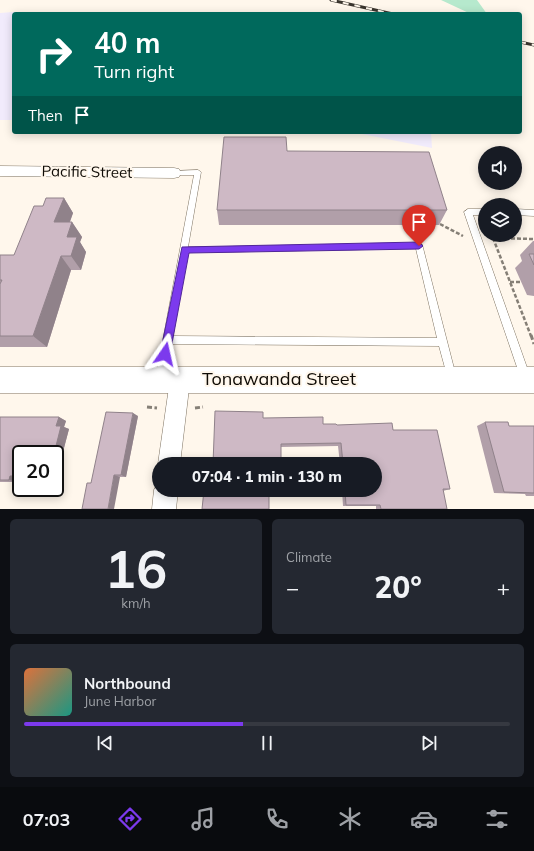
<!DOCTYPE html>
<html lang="en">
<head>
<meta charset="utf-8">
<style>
  :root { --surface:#171b24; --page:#242831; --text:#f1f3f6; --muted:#9ea1a6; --line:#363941; --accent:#7c3aed }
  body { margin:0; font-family:Mulish,sans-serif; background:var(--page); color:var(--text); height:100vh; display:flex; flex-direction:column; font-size:15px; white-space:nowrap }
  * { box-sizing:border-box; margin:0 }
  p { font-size:13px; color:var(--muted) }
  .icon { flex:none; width:22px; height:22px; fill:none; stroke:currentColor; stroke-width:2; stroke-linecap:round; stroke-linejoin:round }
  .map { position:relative; height:509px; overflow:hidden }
  .side { display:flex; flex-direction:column; gap:10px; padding:10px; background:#0d0f14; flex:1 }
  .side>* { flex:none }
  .hud { position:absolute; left:12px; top:12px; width:510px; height:122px; border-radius:4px; box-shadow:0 2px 10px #0003; background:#00695c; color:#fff; overflow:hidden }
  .buttons { position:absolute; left:478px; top:146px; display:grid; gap:8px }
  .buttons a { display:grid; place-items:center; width:44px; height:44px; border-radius:50%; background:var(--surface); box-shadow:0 2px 10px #0003; font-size:20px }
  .speed { position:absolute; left:12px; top:445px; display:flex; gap:8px; font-size:20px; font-weight:700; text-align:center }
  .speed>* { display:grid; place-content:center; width:52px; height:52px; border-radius:50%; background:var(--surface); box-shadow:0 2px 10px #0003; line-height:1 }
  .speed .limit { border:2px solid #111; border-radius:6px; background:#fff; color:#111 }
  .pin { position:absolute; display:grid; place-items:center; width:34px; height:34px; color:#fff; margin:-41px -17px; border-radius:50% 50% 50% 0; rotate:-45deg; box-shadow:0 0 4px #0007 }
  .pin .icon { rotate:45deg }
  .me { position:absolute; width:44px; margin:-22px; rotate:11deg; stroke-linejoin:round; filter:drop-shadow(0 0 3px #0008) }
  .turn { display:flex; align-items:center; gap:14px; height:84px; padding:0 16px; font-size:18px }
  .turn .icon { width:52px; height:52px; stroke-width:2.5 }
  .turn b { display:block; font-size:28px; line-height:34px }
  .then { display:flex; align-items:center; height:38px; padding:0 16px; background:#0003; gap:8px; font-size:15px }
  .big { font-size:30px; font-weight:800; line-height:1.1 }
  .side .card { flex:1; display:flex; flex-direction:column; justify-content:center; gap:6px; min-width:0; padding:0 14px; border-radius:6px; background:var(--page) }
  .side .dial { align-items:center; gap:0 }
  .dial b { font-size:52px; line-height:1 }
  .song { display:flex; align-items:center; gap:12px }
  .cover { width:48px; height:48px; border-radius:6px; background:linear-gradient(135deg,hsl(20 70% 55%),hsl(170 70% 35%)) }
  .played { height:4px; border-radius:2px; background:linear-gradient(90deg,var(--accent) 45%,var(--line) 45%) }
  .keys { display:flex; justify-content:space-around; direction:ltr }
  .heat { display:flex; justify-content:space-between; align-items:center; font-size:22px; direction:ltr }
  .side .tiles { flex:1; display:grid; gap:10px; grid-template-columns:1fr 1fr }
  .card:last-child { grid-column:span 2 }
  .trip { position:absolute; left:152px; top:457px; width:230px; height:40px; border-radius:20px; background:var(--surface); box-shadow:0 2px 10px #0003; font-weight:800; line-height:40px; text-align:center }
  .dock { display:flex; height:64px; justify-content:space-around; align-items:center; background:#090b0e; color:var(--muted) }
  .dock .icon { width:28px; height:28px }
  .dock .active { color:var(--accent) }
  .dock b { font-size:18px; color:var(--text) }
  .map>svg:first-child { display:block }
  .industrial { fill:#f1ebfc }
  .green { fill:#b6e9cd }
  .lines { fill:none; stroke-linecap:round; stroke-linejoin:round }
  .service-casing { stroke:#7e7362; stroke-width:1 }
  .minor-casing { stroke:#7e7362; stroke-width:1 }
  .tertiary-casing { stroke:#7e7362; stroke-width:1 }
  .path-far1 { stroke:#857f76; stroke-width:2.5; stroke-dasharray:4 2; stroke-linecap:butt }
  .path { stroke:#857f76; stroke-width:3; stroke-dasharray:5 2.5; stroke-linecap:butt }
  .service { fill:#fff; fill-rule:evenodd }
  .minor { fill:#fff; fill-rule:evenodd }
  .tertiary { fill:#fff; fill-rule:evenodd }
  .rail-casing { stroke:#3a352e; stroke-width:3 }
  .rail { stroke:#fff7ec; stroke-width:2; stroke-dasharray:6; stroke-linecap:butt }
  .wall { fill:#b19fa9 }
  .shaded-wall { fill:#90828a }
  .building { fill:#ceb9c5; stroke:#90828a }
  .route { fill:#7c3aed; stroke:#51269a }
  .labels { text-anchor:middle; stroke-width:4; stroke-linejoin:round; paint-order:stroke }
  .street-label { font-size:15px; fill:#0f0b05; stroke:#fff7ec }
  .near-street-label { font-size:18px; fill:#0f0b05; stroke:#fff7ec }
</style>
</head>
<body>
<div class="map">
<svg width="534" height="509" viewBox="0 0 534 509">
  <rect width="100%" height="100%" fill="#fff7ec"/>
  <g class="industrial">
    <path d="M13,12l25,2h-24v106h-14v-107z"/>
    <path d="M352,132h79l1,16z"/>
  </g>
  <path class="green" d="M441,0h36l10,14h-16z"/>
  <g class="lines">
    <g class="service-casing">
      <g id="service">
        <path d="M198,170l3,2 -13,75 234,-3 34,132 -2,3 -3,2 -3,-2 -9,-33 -268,-2 -5,33 -2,3 -3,2 -3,-2 -2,-3 38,-202h-20l-3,-2 3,-2zM416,249l21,89 -264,-2 14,-83z"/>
        <path d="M468,209h17v6h-12l57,161 -2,3 -3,2 -3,-2 -2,-3 -56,-164z"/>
        <path d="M515,209l19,1v6l-19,-1z"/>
      </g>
    </g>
    <g class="minor-casing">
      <g id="minor">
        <path d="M0,166l174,2 5,1 2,4 -2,4 -5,1 -174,-2z"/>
        <path d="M180,370l7,3 3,7 -10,84h-21v4l-1,-4 12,-84 3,-7z"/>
        <path d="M159,481v9h19l-2,19h-24l2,-19z"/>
      </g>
    </g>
    <g class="tertiary-casing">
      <rect id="tertiary" x="0" y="367" width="534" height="26"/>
    </g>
    <g class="path-far1">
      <path d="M440,224l23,12"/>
      <path d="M493,238l38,98"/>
      <path d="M493,238l41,1"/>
      <path d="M510,282h10"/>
    </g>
    <g class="path">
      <path d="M531,335l3,9"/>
      <path d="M147,407l10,1"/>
      <path d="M195,408l8,-1"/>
    </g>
    <use href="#service" class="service"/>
    <use href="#minor" class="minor"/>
    <use href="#tertiary" class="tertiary"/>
    <g class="rail-casing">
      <g id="rail">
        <path d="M331,0l62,14"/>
        <path d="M520,42l14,3"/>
      </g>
    </g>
    <use href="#rail" class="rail"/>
  </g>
  <g class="wall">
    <path d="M287,151l160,59 -8,15h-220l-2,-15z"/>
    <path d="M64,198l9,15 -3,9h2l10,15 -2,5 6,10 -5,18h-10l-24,77h-47v-92h14l29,-49z"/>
    <path d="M533,241h1v55l-7,-1 -12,-27 7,-7 -2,-6z"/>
    <path d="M138,416l-12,61h-6l-29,6z"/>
    <path d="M0,417h59l7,4 -2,6 5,2 -13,49h-1v-24h-34v24h-1l-1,4h-19z"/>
    <path d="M263,418l60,6 70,6 57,59 -7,2 4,18h-71v-3h-33l-1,-16h33v-26h-35l-2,-18 -57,1z"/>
    <path d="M485,422l24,4h25v70h-8l-1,-2 -31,-1 -17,-67z"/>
  </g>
  <g class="shaded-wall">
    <path d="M64,198l9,15 -9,24 -10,-15z"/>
    <path d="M72,222l10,15 -2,5 6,10 -5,18 -10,-14 -4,-19z"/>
    <path d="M61,256l10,14 -24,77 -14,-11z"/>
    <path d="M133,413l5,3 -12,61 -5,-2z"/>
    <path d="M59,417l7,4 -2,6 5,2 -13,49h-1v-24h-1l2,-28z"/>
    <path d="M114,475l6,2 -6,32h-6z"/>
    <path d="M10,476l10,2 -1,4 -10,-2z"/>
  </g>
  <g class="building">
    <path d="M224,137h62l1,14 142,1 18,58h-230z"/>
    <path d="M46,198h18l-10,24h18l-5,15h10l-6,19h-10l-28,80h-33v-52l2,-4h-2v-25h14l20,-49h9z"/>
    <path d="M529,254h5v11z"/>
    <path d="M215,411l48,1v6l60,-1v7h13l1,1 55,-2 1,7h44l13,59h-7l4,20h-66l-1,-4h-34l-1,-15h30v-26h-32l-2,-21 -60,1v20h-68z"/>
    <path d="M106,412l27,1 -12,62h-7l-6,34h-26l5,-26h4z"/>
    <path d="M0,417h59l-3,9h5l-7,28h-33v22h-11l-1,4h-9z"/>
    <path d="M485,422h23l1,4h25v67l-30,-1z"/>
    <path d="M204,490h65v19h-67z"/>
  </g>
  <path class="route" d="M419,242l4,4 -4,3 -230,4 -19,101 -1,4 -4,1 -4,-1 -1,-4 22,-107z"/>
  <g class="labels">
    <g class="street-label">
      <text transform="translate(87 172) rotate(1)" y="5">Pacific Street</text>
    </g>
    <g class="near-street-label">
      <text x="279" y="385">Tonawanda Street</text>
    </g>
  </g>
</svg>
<div class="buttons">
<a><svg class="icon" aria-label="sound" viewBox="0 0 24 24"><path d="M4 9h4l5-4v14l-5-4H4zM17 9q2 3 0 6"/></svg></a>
<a><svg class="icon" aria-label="layers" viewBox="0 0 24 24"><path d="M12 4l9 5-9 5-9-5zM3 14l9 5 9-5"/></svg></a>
</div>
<div class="speed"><div class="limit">20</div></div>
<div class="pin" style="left:419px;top:246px;background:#d93025"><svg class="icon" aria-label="arrive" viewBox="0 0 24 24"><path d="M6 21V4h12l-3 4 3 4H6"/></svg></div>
<svg class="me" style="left:165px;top:354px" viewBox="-20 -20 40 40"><path d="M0-17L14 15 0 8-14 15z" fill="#7c3aed" stroke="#fff" stroke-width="4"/></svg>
<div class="trip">07:04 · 1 min · 130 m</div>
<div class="hud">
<div class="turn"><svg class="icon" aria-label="right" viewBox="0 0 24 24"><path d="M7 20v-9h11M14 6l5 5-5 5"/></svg><div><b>40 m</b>Turn right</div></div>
<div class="then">Then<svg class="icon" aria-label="arrive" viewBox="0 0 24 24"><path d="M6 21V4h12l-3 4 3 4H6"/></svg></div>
</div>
</div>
<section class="side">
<div class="tiles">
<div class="card dial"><b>16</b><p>km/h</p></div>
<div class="card"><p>Climate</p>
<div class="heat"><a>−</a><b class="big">20°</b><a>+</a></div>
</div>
<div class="card">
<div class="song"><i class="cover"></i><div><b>Northbound</b><p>June Harbor</p></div></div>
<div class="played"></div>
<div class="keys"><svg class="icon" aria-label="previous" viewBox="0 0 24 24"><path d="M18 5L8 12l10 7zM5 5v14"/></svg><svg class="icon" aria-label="pause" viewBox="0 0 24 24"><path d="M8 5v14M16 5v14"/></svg><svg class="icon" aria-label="next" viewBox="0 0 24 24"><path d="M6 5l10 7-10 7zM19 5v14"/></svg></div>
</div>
</div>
</section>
<nav class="dock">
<b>07:03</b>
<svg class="icon active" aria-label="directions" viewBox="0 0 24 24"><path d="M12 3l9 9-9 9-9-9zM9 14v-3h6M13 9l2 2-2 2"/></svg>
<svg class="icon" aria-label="music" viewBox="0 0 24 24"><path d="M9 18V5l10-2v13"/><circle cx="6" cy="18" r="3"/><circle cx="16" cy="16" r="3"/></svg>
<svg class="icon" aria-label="phone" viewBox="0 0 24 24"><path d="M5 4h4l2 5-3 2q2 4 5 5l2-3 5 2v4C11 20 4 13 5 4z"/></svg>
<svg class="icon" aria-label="climate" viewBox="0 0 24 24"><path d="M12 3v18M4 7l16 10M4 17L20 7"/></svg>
<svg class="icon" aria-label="car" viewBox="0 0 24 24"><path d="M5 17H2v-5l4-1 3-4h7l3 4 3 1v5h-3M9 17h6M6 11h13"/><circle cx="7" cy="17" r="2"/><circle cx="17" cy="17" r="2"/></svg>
<svg class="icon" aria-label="filters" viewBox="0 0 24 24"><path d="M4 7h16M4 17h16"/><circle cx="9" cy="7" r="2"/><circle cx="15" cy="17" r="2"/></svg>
</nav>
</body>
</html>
